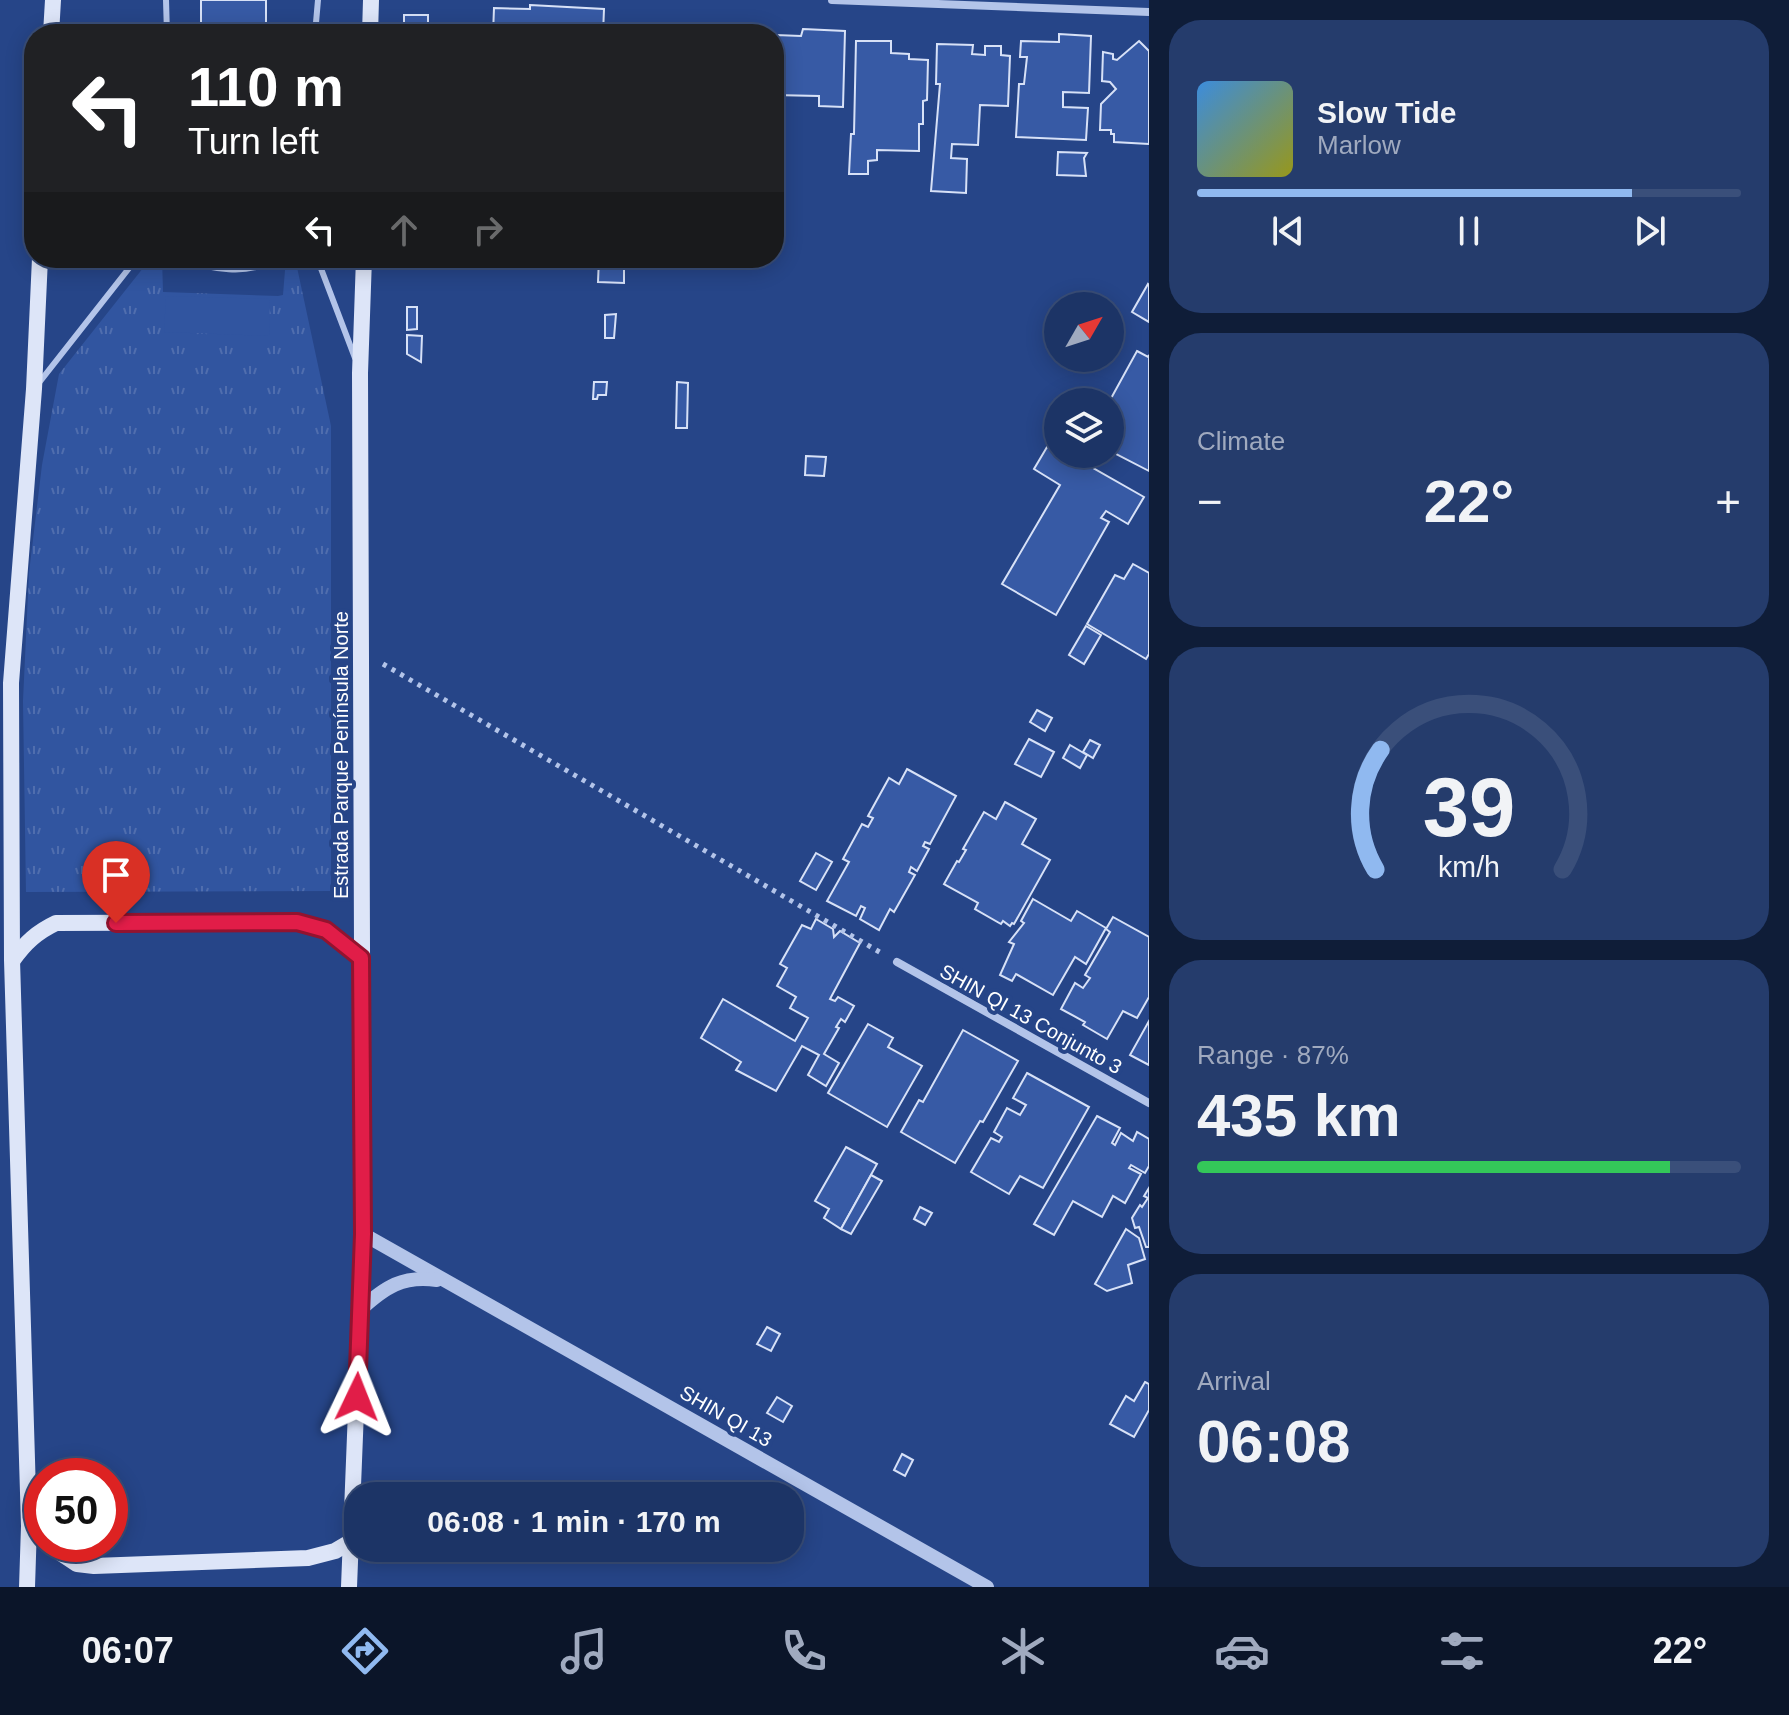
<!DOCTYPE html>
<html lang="en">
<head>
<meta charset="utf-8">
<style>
  :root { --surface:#1c3466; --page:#253c6c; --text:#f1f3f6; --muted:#a0aabf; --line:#3a4f7a; --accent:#90b9f0 }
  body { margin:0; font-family:Arial,sans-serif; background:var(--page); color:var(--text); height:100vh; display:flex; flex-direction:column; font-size:30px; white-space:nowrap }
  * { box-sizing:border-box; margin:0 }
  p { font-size:26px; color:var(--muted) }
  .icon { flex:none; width:44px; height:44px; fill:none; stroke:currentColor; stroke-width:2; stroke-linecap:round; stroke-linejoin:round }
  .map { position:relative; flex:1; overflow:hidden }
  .sheet { display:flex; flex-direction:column; gap:20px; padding:20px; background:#0f1d38; width:640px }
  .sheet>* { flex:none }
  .banner { position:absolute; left:24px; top:24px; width:760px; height:244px; border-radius:32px; box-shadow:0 4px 20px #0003,0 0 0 2px var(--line); background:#202124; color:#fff; overflow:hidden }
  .needle { width:52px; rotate:51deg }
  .controls { position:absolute; left:1044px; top:292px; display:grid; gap:16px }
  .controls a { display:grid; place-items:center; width:80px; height:80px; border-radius:50%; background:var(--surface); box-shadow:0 4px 20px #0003,0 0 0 2px var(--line); font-size:40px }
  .speed { position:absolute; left:24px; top:1458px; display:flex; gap:16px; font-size:40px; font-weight:700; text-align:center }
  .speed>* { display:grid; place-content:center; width:104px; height:104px; border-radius:50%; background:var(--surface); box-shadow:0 4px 20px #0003,0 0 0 2px var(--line); line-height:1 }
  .speed .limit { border:12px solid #d22; background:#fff; color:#111 }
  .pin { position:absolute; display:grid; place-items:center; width:68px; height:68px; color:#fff; margin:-82px -34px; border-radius:50% 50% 50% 0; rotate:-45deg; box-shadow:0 0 8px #0007 }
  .pin .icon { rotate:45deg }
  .me { position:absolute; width:88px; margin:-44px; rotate:2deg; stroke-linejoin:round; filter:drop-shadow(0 0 6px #0008) }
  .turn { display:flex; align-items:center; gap:28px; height:168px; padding:0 32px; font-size:36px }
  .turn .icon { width:104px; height:104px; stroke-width:2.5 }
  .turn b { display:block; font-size:56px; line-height:68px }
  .lanes { display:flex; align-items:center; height:76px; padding:0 32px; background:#0003; justify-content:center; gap:40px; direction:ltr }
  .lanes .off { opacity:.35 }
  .big { font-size:60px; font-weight:800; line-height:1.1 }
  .sheet .widget { flex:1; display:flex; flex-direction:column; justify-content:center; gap:12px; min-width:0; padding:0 28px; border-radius:32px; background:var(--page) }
  .sheet .dial { align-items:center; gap:0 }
  .dial svg { height:208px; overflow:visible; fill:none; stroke:var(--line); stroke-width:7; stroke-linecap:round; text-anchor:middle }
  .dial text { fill:var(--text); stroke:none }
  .song { display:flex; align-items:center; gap:24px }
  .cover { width:96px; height:96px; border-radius:12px; background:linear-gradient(135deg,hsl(210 70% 55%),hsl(60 70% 35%)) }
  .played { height:8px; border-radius:4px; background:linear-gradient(90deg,var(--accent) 80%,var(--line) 80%) }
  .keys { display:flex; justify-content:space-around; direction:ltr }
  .heat { display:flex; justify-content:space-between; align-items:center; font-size:44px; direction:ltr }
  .charge { height:12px; border-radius:6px; background:linear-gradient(90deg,#34c759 87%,var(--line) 0) }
  .trip { position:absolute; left:344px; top:1482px; width:460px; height:80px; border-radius:32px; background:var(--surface); box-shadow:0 4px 20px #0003,0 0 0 2px var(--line); font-weight:800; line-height:80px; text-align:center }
  .dock { display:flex; height:128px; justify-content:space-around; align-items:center; background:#0b1529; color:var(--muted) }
  .dock .icon { width:56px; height:56px }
  .dock .on { color:var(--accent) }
  .dock b { font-size:36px; color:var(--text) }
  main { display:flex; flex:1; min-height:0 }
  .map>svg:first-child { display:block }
  .grass { fill:url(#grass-tufts) }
  .green { fill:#3155a0 }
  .building { fill:#375aa5; stroke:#d7e1f7; stroke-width:2 }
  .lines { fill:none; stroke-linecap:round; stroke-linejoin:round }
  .path { stroke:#b3c4e9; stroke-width:5; stroke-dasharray:4 6; stroke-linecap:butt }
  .service { stroke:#b3c4e9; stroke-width:6 }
  .minor { stroke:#b3c4e9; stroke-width:8 }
  .tertiary { stroke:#b3c4e9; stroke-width:14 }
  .secondary { stroke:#dde5f8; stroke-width:16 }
  .route-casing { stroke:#92132f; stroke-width:20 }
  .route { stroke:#e11d48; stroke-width:14 }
  .labels { text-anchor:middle; stroke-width:8; stroke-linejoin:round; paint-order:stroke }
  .street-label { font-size:20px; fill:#fff; stroke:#264588 }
</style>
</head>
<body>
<main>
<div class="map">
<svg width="1149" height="1587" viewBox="0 0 1149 1587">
  <defs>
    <pattern id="grass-tufts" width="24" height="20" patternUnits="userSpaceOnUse" patternTransform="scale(2)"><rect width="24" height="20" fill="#3155a0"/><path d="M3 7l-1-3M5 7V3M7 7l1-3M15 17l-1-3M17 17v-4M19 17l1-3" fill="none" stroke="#506eae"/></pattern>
  </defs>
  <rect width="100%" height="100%" fill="#264588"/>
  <path class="grass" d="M151,258h11l1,34 115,4 5,-1 3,-37h9l36,168v465l-305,1 -3,-191 6,-128 13,-108 17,-91z"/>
  <path class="green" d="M166,296l104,3 -1,37 -105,-4z"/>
  <g class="building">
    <rect x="201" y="0" width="65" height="34"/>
    <path d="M530,5l74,4 -1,25h-110l1,-26 36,1z"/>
    <rect x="404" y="15" width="24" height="19"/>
    <path d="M803,29l42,2 -2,76 -24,-1v-10l-45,-1 2,-60 25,1z"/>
    <path d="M1059,34l32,2 -2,57 -26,-1v15l25,1 -2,32 -70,-3 3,-53h5l3,-27h-7l1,-16 38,1z"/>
    <path d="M856,41h35v12l18,1v5l19,1 -1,40 -4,1v23h-4v27l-42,-1v10l-9,1v13h-19l2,-40h3z"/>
    <path d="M1139,41l10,10v93l-35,-2v-8h-3v-4h-11l1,-26 15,-15 -6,-7 -8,-1 1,-29 10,2v5l4,1z"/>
    <path d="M937,44l36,1 -1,9 13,1v-9h16v9l9,1 -2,50 -28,-1 -2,40 -26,-1 -1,14 16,1 -1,34 -35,-2 9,-107h-4z"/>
    <path d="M1058,152l29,1 -3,5 2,18 -29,-1z"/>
    <path d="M599,258l25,2v23l-26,-1z"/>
    <path d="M1148,284l1,1v37l-17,-10z"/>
    <path d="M407,307h10v22l-10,1z"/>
    <path d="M616,314l-2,24h-9v-23z"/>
    <path d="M407,335l15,1 -1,26 -14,-8z"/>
    <path d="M1137,351l11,6 1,-2v116l-39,-20 -1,-49z"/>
    <path d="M594,382h13l-1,13h-8l-1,4h-4z"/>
    <path d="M677,382l11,1 -1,45h-11z"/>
    <path d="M1047,447l26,15 2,-3 9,4 60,34 -16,27 -22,-13 -5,7 8,4 -53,93 -54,-31 58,-99 -26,-16z"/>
    <path d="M806,456l20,1 -2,19 -19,-1z"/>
    <path d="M1133,564l16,9v81l-3,5 -59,-35 28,-49 9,4z"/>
    <path d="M1086,626l15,9 -17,29 -15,-9z"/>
    <path d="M1037,710l15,8 -7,13 -15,-9z"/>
    <path d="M1029,739l25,13 -13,25 -26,-13z"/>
    <path d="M1090,740l10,5 -7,13 -10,-6z"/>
    <path d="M1070,745l17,10 -7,13 -17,-10z"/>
    <path d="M907,769l49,27 -26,48 -5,-2 -2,4 6,3 -12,22 -6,-4 -2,5 6,3 -21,37 -4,-3 -11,21 -19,-11 5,-11 -4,-2 -5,10 -29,-15 22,-39 -6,-3 19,-35 6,3 5,-9 -5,-2 21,-38 10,6z"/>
    <path d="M1005,802l31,17 -14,25 28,16 -36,64 -2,-1 -2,3 -7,-5 -2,3 -26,-15 3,-6 -34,-19 13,-23 2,1 7,-12 -3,-1 21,-37 12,7z"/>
    <path d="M816,853l16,9 -16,28 -16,-9z"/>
    <path d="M1033,899l38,22 6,-10 29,17 -20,36 -11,-7 -22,38 -37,-21 -4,7 -12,-6 14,-31 -5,-2 15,-19 -3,-2z"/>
    <path d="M1113,917l36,20v60l-12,21 -14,-7 -16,28 -24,-14 2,-3 -24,-13 14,-26 8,5 7,-10 -5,-3 25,-43 -4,-3z"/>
    <path d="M816,919l17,10 1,8 6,-6 20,12 -30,56 5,2 3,-4 16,9 -9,16 -4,-3 -5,8 3,1 -15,26 15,9 -13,23 -18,-11 11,-20 -17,-9 -26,45 -40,-21 5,-8 -40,-24 22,-39 72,42 13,-23 -18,-10 6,-11 -19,-11 10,-18 -7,-4 22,-39 9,4z"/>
    <path d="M1149,1021v44l-19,-10z"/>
    <path d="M868,1024l25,14 -5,9 34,19 -35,61 -59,-34z"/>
    <path d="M963,1030l55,31 -35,61 -3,-1 -25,42 -54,-31 18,-32 4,2z"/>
    <path d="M1027,1073l62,34 -46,81 -23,-12 -11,18 -38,-22 20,-34 8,4 3,-5 -8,-5 13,-24 13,7 6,-10 -13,-7z"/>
    <path d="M1097,1116l23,12 -8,15 3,2 6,-12 12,8 4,-9 12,7v27l-4,7 -14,-8 -2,3 12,6 -16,29 -12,-7 -11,21 -29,-16 -19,34 -20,-11z"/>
    <path d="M846,1147l31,17 -36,65 -17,-11 5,-9 -14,-8z"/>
    <path d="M871,1175l11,6 -31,53 -10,-5z"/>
    <path d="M1149,1188v59h-3l-7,-20 -4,1 -3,-10 8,-13 2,2 6,-9 -4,-2z"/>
    <path d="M920,1207l12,6 -7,12 -11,-6z"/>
    <path d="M1126,1229l13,9 6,21 -17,6 4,18 -25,8 -12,-7z"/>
    <path d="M767,1327l13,7 -9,17 -14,-7z"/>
    <path d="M1145,1382l4,2v26l-15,27 -24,-13 16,-28 8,5z"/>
    <path d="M777,1397l15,9 -9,16 -16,-9z"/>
    <path d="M902,1454l11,6 -8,16 -11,-6z"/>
  </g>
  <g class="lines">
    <path class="path" d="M383,664l500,290"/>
    <g class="service">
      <path d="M166,0l1,34"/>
      <path d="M315,34l3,-34"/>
      <path d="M181,258c27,11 69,19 94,0"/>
      <path d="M317,258l38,100"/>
      <path d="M38,384l99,-126"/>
    </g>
    <g class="minor">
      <path d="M832,0l317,12"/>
      <path d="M897,962l252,141"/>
    </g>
    <g class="tertiary">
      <path d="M363,1234l624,353"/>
      <path d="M360,1310c25,-23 43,-35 77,-30"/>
    </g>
    <g class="secondary">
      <path d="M51,34l2,-34"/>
      <path d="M370,34l1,-34"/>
      <path d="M13,960c12,-17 24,-28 43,-37l241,-1 29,8 35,28"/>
      <path d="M47,1544l30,20 17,2 214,-8 27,-7 17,-10"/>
      <path d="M27,1587l2,-61 -17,-566 -1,-277 23,-294 6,-131"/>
      <path d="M349,1587l14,-353 -3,-861 4,-115"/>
    </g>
  </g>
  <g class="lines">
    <g class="route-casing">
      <path id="route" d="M116,923l181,-1 29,8 35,28 2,276 -6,163"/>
    </g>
    <use href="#route" class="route"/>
  </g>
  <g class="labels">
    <g class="street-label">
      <text transform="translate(341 755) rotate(-90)" y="7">Estrada Parque Península Norte</text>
      <text transform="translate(1031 1019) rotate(29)" y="7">SHIN QI 13 Conjunto 3</text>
      <text transform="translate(726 1416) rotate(30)" y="7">SHIN QI 13</text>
    </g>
  </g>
</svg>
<div class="controls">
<a><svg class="needle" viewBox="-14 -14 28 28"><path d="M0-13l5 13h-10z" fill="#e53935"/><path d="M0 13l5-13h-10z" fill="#a0aabf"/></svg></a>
<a><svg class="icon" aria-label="layers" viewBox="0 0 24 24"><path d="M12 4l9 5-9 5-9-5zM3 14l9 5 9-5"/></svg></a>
</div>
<div class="speed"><div class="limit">50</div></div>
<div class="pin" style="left:116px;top:923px;background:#d93025"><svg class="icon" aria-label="arrive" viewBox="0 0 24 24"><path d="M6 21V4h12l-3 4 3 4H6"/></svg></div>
<svg class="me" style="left:357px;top:1397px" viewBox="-20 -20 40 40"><path d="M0-17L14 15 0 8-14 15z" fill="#e11d48" stroke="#fff" stroke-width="4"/></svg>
<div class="trip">06:08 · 1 min · 170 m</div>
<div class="banner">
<div class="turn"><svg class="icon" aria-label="left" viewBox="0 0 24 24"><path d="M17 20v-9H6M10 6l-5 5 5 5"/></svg><div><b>110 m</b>Turn left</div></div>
<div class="lanes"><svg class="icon" aria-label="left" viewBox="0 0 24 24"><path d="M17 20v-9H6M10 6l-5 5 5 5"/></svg><svg class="icon off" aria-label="ahead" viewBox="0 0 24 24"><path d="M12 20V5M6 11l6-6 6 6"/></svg><svg class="icon off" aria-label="right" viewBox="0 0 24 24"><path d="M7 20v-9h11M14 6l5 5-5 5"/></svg></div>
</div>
</div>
<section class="sheet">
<div class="widget">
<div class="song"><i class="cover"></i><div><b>Slow Tide</b><p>Marlow</p></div></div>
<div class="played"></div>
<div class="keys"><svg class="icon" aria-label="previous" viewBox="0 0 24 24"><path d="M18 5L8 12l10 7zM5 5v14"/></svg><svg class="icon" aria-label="pause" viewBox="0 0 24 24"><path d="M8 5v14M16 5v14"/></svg><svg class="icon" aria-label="next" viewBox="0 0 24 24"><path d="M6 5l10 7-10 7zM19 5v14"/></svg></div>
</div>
<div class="widget"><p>Climate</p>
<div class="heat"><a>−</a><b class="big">22°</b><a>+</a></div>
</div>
<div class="widget dial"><svg viewBox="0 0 100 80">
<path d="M14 69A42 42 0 1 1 86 69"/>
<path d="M14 69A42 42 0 0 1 16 23" stroke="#90b9f0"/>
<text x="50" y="56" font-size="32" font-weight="700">39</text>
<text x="50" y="72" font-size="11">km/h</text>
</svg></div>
<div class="widget"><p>Range · 87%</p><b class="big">435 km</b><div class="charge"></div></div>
<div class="widget"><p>Arrival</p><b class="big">06:08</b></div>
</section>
</main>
<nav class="dock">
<b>06:07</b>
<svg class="icon on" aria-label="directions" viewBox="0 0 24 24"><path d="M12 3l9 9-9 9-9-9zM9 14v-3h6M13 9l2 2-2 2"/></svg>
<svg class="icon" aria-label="music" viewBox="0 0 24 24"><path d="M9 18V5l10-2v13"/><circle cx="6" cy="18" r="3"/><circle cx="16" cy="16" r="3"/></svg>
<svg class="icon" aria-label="phone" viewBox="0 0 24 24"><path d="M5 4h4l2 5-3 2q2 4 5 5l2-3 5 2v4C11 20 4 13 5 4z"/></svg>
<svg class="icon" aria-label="climate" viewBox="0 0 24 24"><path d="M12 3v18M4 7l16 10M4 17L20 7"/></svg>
<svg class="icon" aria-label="car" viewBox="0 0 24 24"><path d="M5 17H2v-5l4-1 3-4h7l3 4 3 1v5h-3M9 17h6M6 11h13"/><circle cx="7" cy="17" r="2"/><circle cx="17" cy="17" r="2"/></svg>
<svg class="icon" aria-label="filters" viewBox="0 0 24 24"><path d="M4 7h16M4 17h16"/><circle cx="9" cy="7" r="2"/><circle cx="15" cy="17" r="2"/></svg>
<b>22°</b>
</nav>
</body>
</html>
